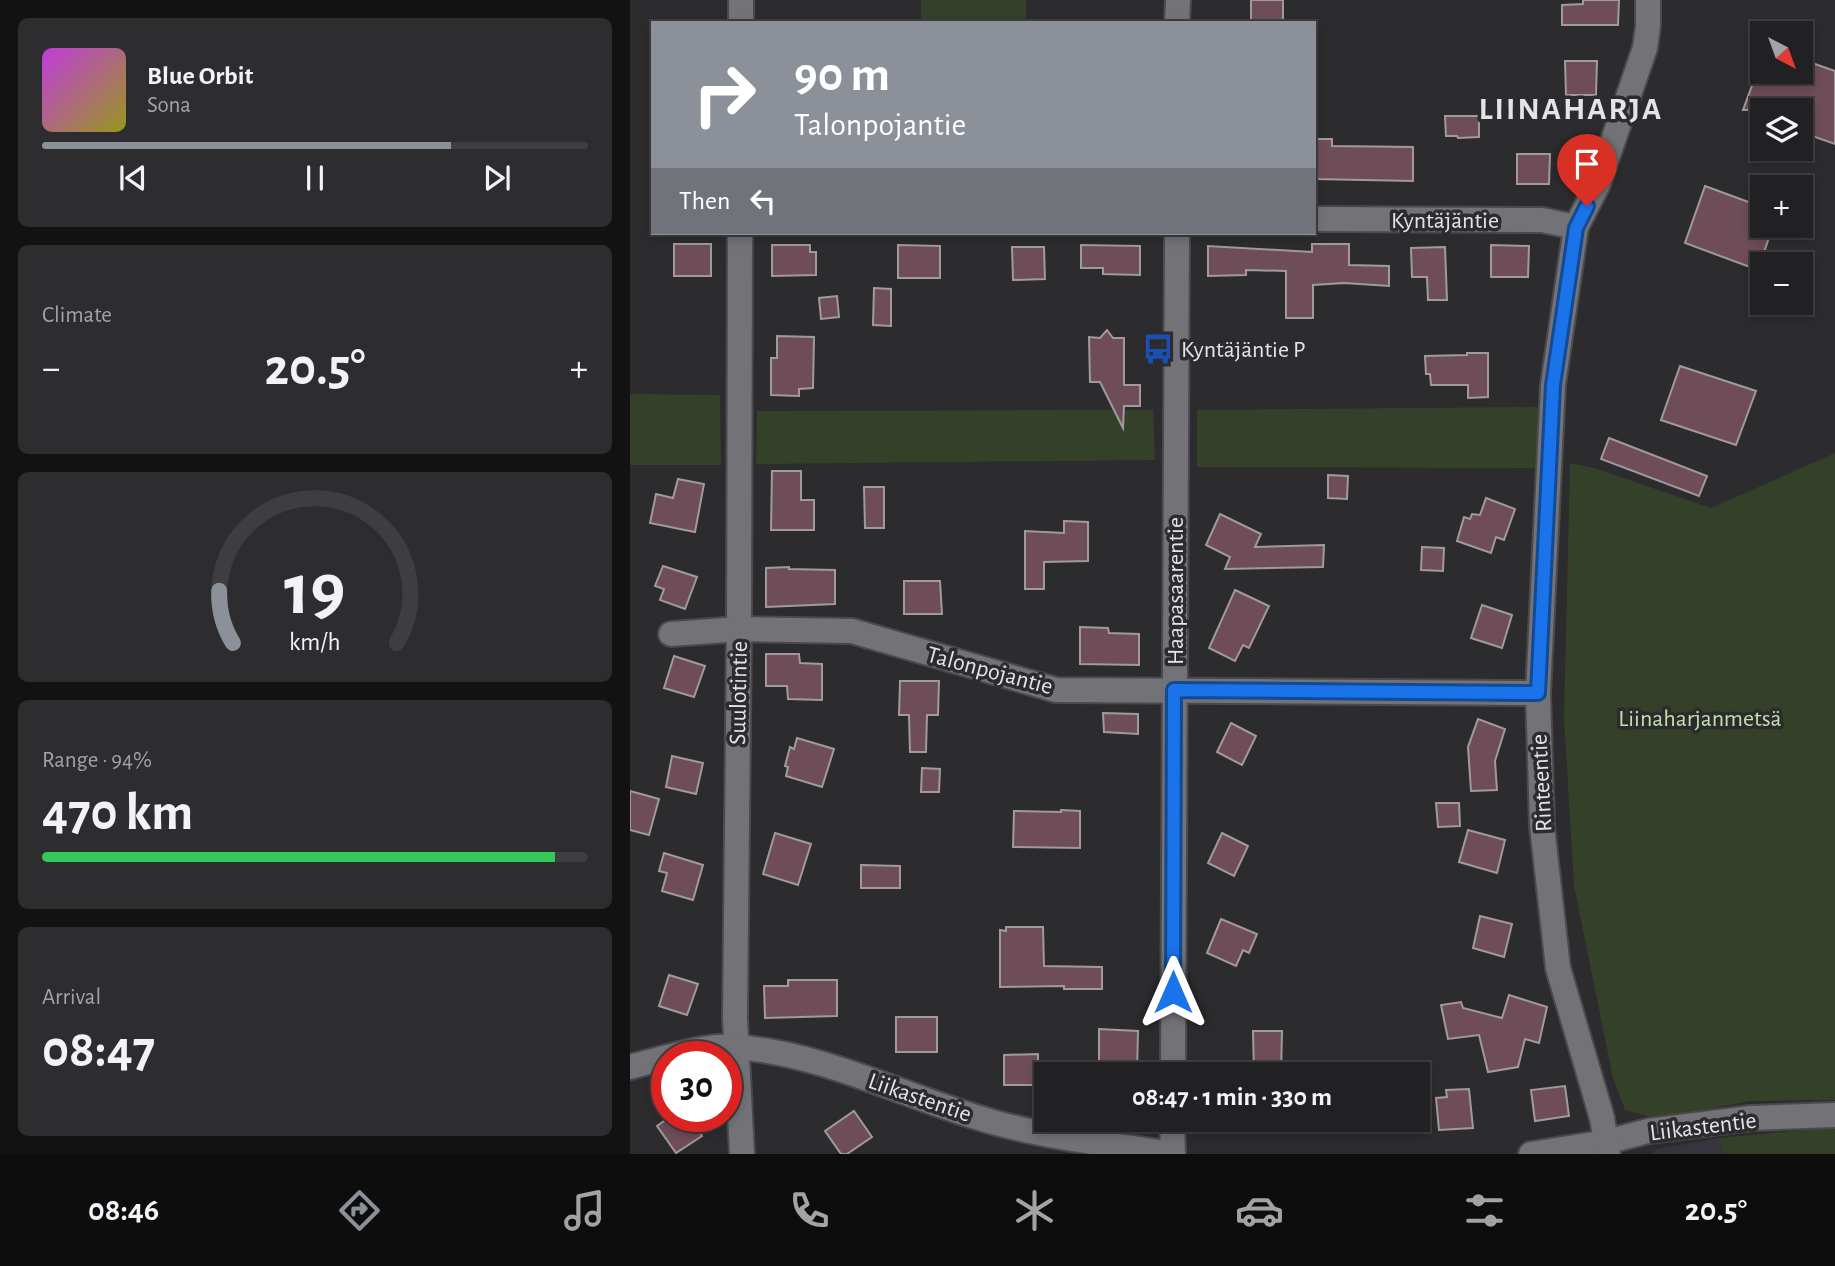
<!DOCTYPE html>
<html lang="en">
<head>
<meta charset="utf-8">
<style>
  :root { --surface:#212022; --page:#2d2d2f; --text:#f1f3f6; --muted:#a2a3a5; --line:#3e3e40; --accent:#8c9099 }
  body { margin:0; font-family:"Alegreya Sans",sans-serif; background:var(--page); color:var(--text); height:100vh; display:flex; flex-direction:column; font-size:26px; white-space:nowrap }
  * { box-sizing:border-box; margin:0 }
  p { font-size:23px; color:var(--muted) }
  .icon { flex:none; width:38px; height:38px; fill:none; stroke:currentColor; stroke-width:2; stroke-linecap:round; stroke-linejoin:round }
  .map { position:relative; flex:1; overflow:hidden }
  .drawer { display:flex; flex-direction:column; gap:18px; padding:18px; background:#121213; width:630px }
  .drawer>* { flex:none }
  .guide { position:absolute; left:21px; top:21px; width:665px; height:214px; border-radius:0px; box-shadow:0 4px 10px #0003,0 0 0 2px var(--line); background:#8c9099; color:#fff; overflow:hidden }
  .needle { width:46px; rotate:139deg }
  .tools { position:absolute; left:1120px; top:21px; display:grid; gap:14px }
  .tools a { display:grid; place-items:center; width:63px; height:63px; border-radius:0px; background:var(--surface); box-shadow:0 4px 10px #0003,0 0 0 2px var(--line); font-size:35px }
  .speed { position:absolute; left:21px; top:1041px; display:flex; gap:14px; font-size:35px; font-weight:700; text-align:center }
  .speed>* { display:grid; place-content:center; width:91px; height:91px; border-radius:50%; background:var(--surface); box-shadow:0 4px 10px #0003,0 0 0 2px var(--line); line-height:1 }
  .speed .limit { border:10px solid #d22; background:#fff; color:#111 }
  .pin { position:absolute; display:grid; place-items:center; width:60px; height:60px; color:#fff; margin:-72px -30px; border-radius:50% 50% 50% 0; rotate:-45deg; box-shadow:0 0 7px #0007 }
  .pin .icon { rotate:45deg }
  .me { position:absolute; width:77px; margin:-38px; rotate:0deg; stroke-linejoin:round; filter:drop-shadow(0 0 5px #0008) }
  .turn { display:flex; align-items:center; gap:24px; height:147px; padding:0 28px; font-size:32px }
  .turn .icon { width:91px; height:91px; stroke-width:2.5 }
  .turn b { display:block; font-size:49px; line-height:60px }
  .then { display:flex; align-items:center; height:66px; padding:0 28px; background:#0003; gap:14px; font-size:26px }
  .big { font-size:52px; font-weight:600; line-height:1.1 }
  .drawer .tile { flex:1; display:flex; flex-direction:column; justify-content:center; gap:10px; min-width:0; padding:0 24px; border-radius:10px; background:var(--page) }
  .drawer .dial { align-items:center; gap:0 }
  .dial svg { height:182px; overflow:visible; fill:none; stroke:var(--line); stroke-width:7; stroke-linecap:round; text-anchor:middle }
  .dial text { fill:var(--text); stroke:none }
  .song { display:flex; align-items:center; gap:21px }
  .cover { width:84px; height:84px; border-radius:10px; background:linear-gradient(135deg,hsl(290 70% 55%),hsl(60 70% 35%)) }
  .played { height:7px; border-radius:4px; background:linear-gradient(90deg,var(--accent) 75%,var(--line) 75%) }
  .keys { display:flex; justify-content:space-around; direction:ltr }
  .heat { display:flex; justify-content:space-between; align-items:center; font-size:38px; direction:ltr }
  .charge { height:10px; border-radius:5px; background:linear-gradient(90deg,#34c759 94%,var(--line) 0) }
  .trip { position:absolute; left:404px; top:1062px; width:396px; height:70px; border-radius:0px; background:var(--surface); box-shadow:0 4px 10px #0003,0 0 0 2px var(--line); font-weight:600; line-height:70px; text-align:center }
  .tabs { display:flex; height:112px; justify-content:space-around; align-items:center; background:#0d0d0e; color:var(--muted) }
  .tabs .icon { width:49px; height:49px }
  .tabs .selected { color:var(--accent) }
  .tabs b { font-size:32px; color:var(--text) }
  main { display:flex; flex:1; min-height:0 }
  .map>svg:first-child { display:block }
  .built { fill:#36343c }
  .green { fill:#354028 }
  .building { fill:#6e4d58; stroke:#a09a9c; stroke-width:2 }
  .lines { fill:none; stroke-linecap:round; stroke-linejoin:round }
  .minor-casing { stroke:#4a494d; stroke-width:28 }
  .minor { stroke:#737276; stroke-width:24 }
  .route-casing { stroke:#114b97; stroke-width:18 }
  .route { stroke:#1a73e8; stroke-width:12 }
  .labels { text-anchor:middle; stroke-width:7; stroke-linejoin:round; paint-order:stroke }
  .street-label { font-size:24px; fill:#e4e4e6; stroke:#2c2b2e }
  .poi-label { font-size:24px; fill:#e4e4e6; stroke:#2c2b2e; text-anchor:start }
  .park-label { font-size:24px; fill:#c6dfa9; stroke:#2c2b2e }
  .district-label { font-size:32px; font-weight:bold; letter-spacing:2px; fill:#e4e4e6; stroke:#2c2b2e }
</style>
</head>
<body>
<main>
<section class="drawer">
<div class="tile">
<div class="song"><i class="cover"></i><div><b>Blue Orbit</b><p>Sona</p></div></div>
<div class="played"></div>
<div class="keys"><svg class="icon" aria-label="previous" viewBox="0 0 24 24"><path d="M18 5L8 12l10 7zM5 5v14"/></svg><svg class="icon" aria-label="pause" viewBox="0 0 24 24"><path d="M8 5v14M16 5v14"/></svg><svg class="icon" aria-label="next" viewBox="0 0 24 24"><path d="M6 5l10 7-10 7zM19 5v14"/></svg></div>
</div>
<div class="tile"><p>Climate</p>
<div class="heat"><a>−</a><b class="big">20.5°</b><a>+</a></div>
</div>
<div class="tile dial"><svg viewBox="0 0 100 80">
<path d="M14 69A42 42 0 1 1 86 69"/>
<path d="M14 69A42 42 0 0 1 8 46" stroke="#8c9099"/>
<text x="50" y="56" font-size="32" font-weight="700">19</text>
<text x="50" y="72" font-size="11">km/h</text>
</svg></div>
<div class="tile"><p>Range · 94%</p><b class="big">470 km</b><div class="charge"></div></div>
<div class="tile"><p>Arrival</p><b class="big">08:47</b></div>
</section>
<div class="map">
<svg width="1205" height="1154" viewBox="0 0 1205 1154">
  <rect width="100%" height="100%" fill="#2c2b2e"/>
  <path class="built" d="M1089,1138l3,16h-70l5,-5z"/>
  <g class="green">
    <rect x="291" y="0" width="105" height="23"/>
    <path d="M0,394l90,1 1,70h-91z"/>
    <path d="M909,407l-4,61 -338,-1v-57z"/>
    <path d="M523,410l2,50 -399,4 1,-53z"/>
    <path d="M1205,453v647l-85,1 -92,18 -33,-9 -12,-32 -39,-192 -10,-168 6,-255 24,5 117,40z"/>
    <path d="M1205,1127v27h-113l-3,-16z"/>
  </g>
  <g class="building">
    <rect x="621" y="0" width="32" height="23"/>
    <path d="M953,0h36l-1,25h-56v-20l21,-1z"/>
    <path d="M1171,59l34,12v73l-34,-12v-22h-58l14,-38h44z"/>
    <path d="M935,61h32l-1,34h-30z"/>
    <path d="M815,116h34v21l-21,1 -1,-2h-11z"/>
    <path d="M684,139h18v7l81,1v34l-99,-2z"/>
    <path d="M887,154h33l-1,30h-32z"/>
    <path d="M1075,186l57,21v19h11l-15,44 -73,-27z"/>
    <rect x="44" y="244" width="37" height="32"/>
    <path d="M682,244h37v21l40,1v20l-45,-3 -31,2v33h-27v-47l-40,-1v5l-38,1v-30l104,6z"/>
    <path d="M142,245h38v7h6v23l-44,1z"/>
    <path d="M268,245l42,1v32h-42z"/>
    <path d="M451,245l59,1v29l-37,-1v-6h-22z"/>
    <path d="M861,245l38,1 -1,31h-37z"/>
    <path d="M382,247h32l1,32 -32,1z"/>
    <path d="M815,247l2,53h-19l-1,-23h-15l-1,-29z"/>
    <path d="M244,288l17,1v37l-18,-1z"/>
    <path d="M207,296l2,21 -18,2 -2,-21z"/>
    <path d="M477,330l6,8h11v47h16v21h-16l-1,22 -23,-46h-10l-1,-45 11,1z"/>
    <path d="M147,336l37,1 -1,51 -14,1v7l-28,-1v-37h6z"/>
    <path d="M837,353h21v44l-20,1v-13h-37l-1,-11h-4l-1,-18 42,-1z"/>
    <path d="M1050,366l76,25 -20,54 -75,-25z"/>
    <path d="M979,438l98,38 -8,20 -98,-37z"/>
    <path d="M142,471h29v29h13v30h-43z"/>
    <path d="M698,475l20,1 -1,23 -19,-1z"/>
    <path d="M48,479l26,5 -9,48 -45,-9 6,-29 17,4z"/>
    <path d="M234,487h20v41h-19z"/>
    <path d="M856,498l29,11 -11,31 -8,-3 -5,16 -34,-12 7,-24 6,2 2,-5 8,1z"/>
    <path d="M590,514l41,20 -6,13 69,-2 -1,22 -98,2 5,-12 -24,-12z"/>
    <path d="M434,521l24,1v39l-44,1v27h-19v-58l39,2z"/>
    <path d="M792,547l22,1 -1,23 -22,-1z"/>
    <path d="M33,566l34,11 -12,32 -25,-9 4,-11 -9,-3z"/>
    <path d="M159,567v2l46,1v34l-69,3v-39z"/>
    <path d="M274,581h36l2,33h-38z"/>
    <path d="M605,590l34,16 -20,42 -6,-3 -8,16 -26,-13z"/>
    <path d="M852,605l30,10 -10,33 -31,-10z"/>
    <path d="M450,627l28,1 1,5 30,1v31l-59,-1z"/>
    <path d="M136,654h33l1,9 22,1v36l-34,-1 -1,-13h-21z"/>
    <path d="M44,656l31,10 -11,31 -30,-9z"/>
    <path d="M270,681h39l-1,34h-11l-1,37h-16l-1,-37h-10z"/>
    <path d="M473,713l35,1v20l-34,-2z"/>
    <path d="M848,719l27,10 -10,32 2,29 -26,1 -3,-44z"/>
    <path d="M601,723l25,13 -14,29 -25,-13z"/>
    <path d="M167,738l37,11 -12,38 -36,-11 2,-9 -3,-1 5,-19 4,2z"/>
    <path d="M42,756l31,7 -7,31 -30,-7z"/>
    <path d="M292,768l18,1 -1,23h-18z"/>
    <path d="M0,791l29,8 -10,36 -19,-5z"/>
    <path d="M806,803h23l1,23 -22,1z"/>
    <path d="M431,810l19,1v37l-67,-1 1,-36 47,1z"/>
    <path d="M838,830l37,10 -8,33 -38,-11z"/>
    <path d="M145,833l36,11 -13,41 -35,-11z"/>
    <path d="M592,833l26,13 -14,30 -26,-13z"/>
    <path d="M34,853l39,12 -10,35 -31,-9 5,-18 -8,-2z"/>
    <path d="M231,865l39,1v22h-39z"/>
    <path d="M850,916l32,8 -8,33 -31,-9z"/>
    <path d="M591,919l36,15 -8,19 -6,-3 -7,16 -29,-13z"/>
    <path d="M376,927h37l1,39 58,1v22h-38v-3l-64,1v-57l6,1z"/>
    <path d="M39,975l29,9 -11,31 -28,-9z"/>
    <path d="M158,980h49v36l-72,2 -1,-32h24z"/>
    <path d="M879,995l38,12 -8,36 -14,-4 -7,28 -30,5 -9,-37 -31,4 -7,-34 20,-3 2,6 39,10z"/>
    <rect x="266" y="1017" width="41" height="35"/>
    <path d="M469,1029l39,2 -1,43h-38z"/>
    <path d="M623,1031h29l-1,43h-27z"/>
    <path d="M408,1054v31h-34v-30z"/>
    <path d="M935,1086l4,30 -34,5 -4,-31z"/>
    <path d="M839,1089l4,39 -34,2 -3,-32 11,-1 -1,-7z"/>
    <path d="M224,1111l18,26 -25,17h-6l-16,-23z"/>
    <path d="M41,1116h18l13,20 -26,17 -19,-27z"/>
  </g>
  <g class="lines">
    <g class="minor-casing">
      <g id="minor">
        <path d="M111,23v-23"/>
        <path d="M547,23l1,-23"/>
        <path d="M684,219l228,1 34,7"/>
        <path d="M110,233l-1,396 -4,389 7,136"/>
        <path d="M41,634l68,-5 113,2 204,59 482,3"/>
        <path d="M38,1057c22,-6 45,-12 68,-10 93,7 176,54 264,77 57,15 116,21 173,30l-1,-34"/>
        <path d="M0,1067l37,-10"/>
        <path d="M543,1074l4,-841"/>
        <path d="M901,1154l75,-12 42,-11 103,-13 84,-3"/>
        <path d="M978,1154l-6,-36 -44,-150 -16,-142 -4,-133 15,-308 23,-158 22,-43 47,-136 3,-22v-26"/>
      </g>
    </g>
    <use href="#minor" class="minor"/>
  </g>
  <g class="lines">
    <g class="route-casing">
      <path id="route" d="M543,992l1,-302 364,3 15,-308 23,-157 11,-22"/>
    </g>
    <use href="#route" class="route"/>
  </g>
  <defs>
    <g id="bus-bare" transform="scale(2.415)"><path d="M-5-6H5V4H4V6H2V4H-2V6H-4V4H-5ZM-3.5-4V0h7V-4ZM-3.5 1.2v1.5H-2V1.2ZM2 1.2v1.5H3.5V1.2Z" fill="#1a4fb4" stroke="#2c2b2e" stroke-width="2.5" paint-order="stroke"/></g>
  </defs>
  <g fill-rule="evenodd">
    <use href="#bus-bare" x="528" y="349"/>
  </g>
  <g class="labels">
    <g class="street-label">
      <text x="815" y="228">Kyntäjäntie</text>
      <text transform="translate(545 591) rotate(-90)" y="8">Haapasaarentie</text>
      <text transform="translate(360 670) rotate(15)" y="8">Talonpojantie</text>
      <text transform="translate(108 693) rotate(-89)" y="8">Suulotintie</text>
      <text transform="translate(911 783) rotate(-93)" y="8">Rinteentie</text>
      <text transform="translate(290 1097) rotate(19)" y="8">Liikastentie</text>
      <text transform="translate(1073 1126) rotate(-7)" y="8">Liikastentie</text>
    </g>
    <g class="poi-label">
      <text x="551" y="357">Kyntäjäntie P</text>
    </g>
    <g class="park-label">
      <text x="1070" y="726">Liinaharjanmetsä</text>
    </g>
    <g class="district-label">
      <text x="941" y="119">LIINAHARJA</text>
    </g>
  </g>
</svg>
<div class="tools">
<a><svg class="needle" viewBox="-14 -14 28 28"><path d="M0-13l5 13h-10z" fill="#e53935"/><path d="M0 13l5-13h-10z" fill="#a2a3a5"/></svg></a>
<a><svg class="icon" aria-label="layers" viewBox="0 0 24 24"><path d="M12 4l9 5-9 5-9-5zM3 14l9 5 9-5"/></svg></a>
<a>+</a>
<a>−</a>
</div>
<div class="speed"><div class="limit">30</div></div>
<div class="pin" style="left:957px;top:206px;background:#d93025"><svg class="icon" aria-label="arrive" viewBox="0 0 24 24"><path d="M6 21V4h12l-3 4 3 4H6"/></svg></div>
<svg class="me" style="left:543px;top:992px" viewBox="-20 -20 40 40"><path d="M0-17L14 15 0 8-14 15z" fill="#1a73e8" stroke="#fff" stroke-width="4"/></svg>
<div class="trip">08:47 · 1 min · 330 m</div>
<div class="guide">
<div class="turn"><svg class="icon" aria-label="right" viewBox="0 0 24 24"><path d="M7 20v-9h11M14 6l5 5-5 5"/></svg><div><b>90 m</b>Talonpojantie</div></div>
<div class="then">Then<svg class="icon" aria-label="left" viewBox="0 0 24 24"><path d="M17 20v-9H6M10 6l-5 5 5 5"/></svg></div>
</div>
</div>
</main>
<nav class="tabs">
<b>08:46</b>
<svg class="icon selected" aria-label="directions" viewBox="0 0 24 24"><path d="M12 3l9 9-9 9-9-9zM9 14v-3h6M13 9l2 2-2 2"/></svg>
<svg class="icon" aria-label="music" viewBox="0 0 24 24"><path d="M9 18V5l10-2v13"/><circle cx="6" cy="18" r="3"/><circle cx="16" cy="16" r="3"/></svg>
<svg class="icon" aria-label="phone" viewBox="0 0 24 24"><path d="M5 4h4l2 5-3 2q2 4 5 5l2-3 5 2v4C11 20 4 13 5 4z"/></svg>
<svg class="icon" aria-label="climate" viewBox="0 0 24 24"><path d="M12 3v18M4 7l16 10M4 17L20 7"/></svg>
<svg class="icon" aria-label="car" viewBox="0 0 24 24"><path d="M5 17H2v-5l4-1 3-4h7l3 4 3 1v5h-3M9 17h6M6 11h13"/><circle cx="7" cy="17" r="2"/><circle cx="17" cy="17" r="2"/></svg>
<svg class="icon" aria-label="filters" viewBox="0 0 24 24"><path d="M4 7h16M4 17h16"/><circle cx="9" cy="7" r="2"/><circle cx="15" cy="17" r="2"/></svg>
<b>20.5°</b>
</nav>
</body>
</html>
